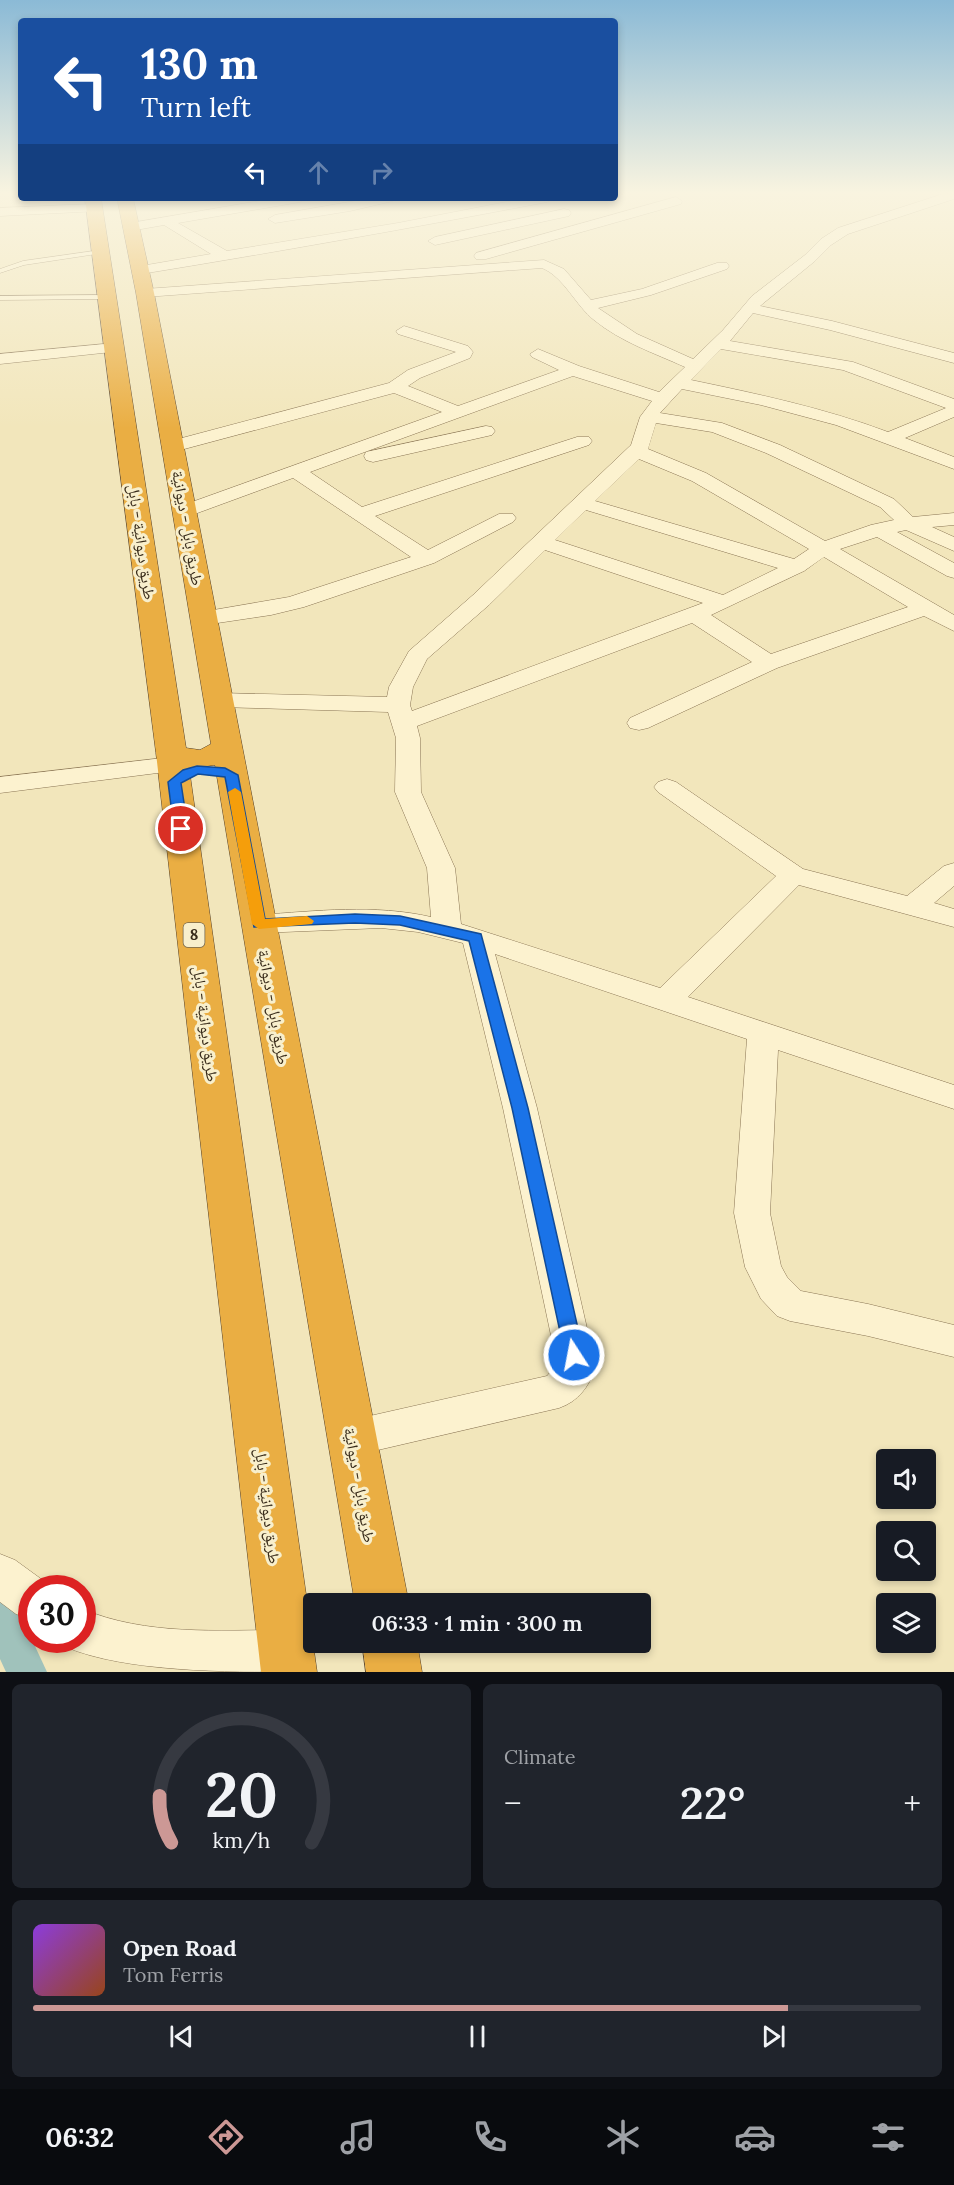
<!DOCTYPE html>
<html lang="en">
<head>
<meta charset="utf-8">
<style>
  :root { --surface:#171b24; --page:#20242c; --text:#f1f3f6; --muted:#9ea1a6; --line:#363941; --accent:#cc9895 }
  body { margin:0; font-family:Lora,"Noto Naskh Arabic",serif; background:var(--page); color:var(--text); height:100vh; display:flex; flex-direction:column; font-size:22px; white-space:nowrap }
  * { box-sizing:border-box; margin:0 }
  p { font-size:20px; color:var(--muted) }
  .icon { flex:none; width:33px; height:33px; fill:none; stroke:currentColor; stroke-width:2; stroke-linecap:round; stroke-linejoin:round }
  .map { position:relative; height:1672px; overflow:hidden }
  .panel { display:flex; flex-direction:column; gap:12px; padding:12px; background:#0d0f14; flex:1 }
  .panel>* { flex:none }
  .hud { position:absolute; left:18px; top:18px; width:600px; height:183px; border-radius:6px; box-shadow:0 3px 9px #0003; background:#1a4fa0; color:#fff; overflow:hidden }
  .controls { position:absolute; left:876px; top:1449px; display:grid; gap:12px }
  .controls a { display:grid; place-items:center; width:60px; height:60px; border-radius:6px; background:var(--surface); box-shadow:0 3px 9px #0003; font-size:30px }
  .speed { position:absolute; left:18px; top:1575px; display:flex; gap:12px; font-size:30px; font-weight:700; text-align:center }
  .speed>* { display:grid; place-content:center; width:78px; height:78px; border-radius:50%; background:var(--surface); box-shadow:0 3px 9px #0003; line-height:1 }
  .speed .limit { border:9px solid #d22; background:#fff; color:#111 }
  .pin { position:absolute; display:grid; place-items:center; width:51px; height:51px; color:#fff; margin:-26px; border:3px solid #fff; border-radius:50%; box-shadow:0 2px 6px #0007 }
  .me { position:absolute; width:66px; margin:-33px; rotate:349deg; stroke-linejoin:round; filter:drop-shadow(0 0 4px #0008) }
  .turn { display:flex; align-items:center; gap:21px; height:126px; padding:0 24px; font-size:27px }
  .turn .icon { width:78px; height:78px; stroke-width:2.5 }
  .turn b { display:block; font-size:42px; line-height:51px }
  .lanes { display:flex; align-items:center; height:57px; padding:0 24px; background:#0003; justify-content:center; gap:30px; direction:ltr }
  .lanes .off { opacity:.35 }
  .big { font-size:45px; font-weight:600; line-height:1.1 }
  .panel .tile { flex:1; display:flex; flex-direction:column; justify-content:center; gap:9px; min-width:0; padding:0 21px; border-radius:9px; background:var(--page) }
  .panel .dial { align-items:center; gap:0 }
  .dial svg { height:156px; overflow:visible; fill:none; stroke:var(--line); stroke-width:7; stroke-linecap:round; text-anchor:middle }
  .dial text { fill:var(--text); stroke:none }
  .song { display:flex; align-items:center; gap:18px }
  .cover { width:72px; height:72px; border-radius:9px; background:linear-gradient(135deg,hsl(270 70% 55%),hsl(20 70% 35%)) }
  .played { height:6px; border-radius:3px; background:linear-gradient(90deg,var(--accent) 85%,var(--line) 85%) }
  .keys { display:flex; justify-content:space-around; direction:ltr }
  .heat { display:flex; justify-content:space-between; align-items:center; font-size:33px; direction:ltr }
  .panel .tiles { flex:1; display:grid; gap:12px; grid-template-columns:1fr 1fr }
  .tile:last-child { grid-column:span 2 }
  .trip { position:absolute; left:303px; top:1593px; width:348px; height:60px; border-radius:6px; background:var(--surface); box-shadow:0 3px 9px #0003; font-weight:600; line-height:60px; text-align:center }
  .dock { display:flex; height:96px; justify-content:space-around; align-items:center; background:#090b0e; color:var(--muted) }
  .dock .icon { width:42px; height:42px }
  .dock .on { color:var(--accent) }
  .dock b { font-size:27px; color:var(--text) }
  .map>svg:first-child { display:block }
  .lines { fill:none; stroke-linecap:round; stroke-linejoin:round }
  .canal { fill:#a0c2bb; fill-rule:evenodd }
  .lane-casing { stroke:#8a7554; stroke-width:1 }
  .street-casing { stroke:#8a7554; stroke-width:1 }
  .highway-casing { stroke:#574229; stroke-width:1 }
  .lane { fill:#fcf2cf; fill-rule:evenodd }
  .street { fill:#fcf2cf; fill-rule:evenodd }
  .highway { fill:#eaae43; fill-rule:evenodd }
  .route { fill:#1a73e8; stroke:#114b97; stroke-width:1.5 }
  .slow { fill:#f59e0b }
  .labels { text-anchor:middle; stroke-width:6; stroke-linejoin:round; paint-order:stroke }
  .shield { fill:#f8efcc; stroke:#72664f; stroke-width:1.5 }
  .shield-label { font-size:15px; font-weight:bold; fill:#382b1a }
  .street-label { font-size:16px; fill:#382b1a; stroke:#f8efcc }
</style>
</head>
<body>
<div class="map">
<svg width="954" height="1672" viewBox="0 0 954 1672">
  <rect width="100%" height="100%" fill="#f2e6bb"/>
  <g class="lines">
    <path class="canal" d="M0,1596l14,5 33,71h-41l-6,-13z"/>
    <g class="lane-casing">
      <g id="lane">
        <path d="M101,250l4,2 -2,1 -79,12 -24,8v-4l23,-8z"/>
        <path d="M111,295v4h-3l-108,1v-4z"/>
      </g>
    </g>
    <g class="street-casing">
      <g id="street">
        <path d="M943,194h11v5l-106,35 -17,11 -16,16 -55,45 72,15 122,32v10l-124,-33 -77,-17 -23,28 123,21 101,37v18l-49,21 49,19v12l-118,-44 -75,-20 -79,-16 -22,24 62,10 58,22 114,54 19,18 41,-4v12l-22,2 22,10v14l-48,-21 -9,2 57,31v15l-7,-2 -70,-39 -37,12 114,66v16l-30,-15 -147,52 -129,60 -9,2 -9,-2 -3,-5 3,-5 122,-56 -60,-39 -275,103 3,12 1,54 34,76 6,56 199,64 116,-112 -118,-84 -4,-5 4,-5 9,-3 9,3 127,87 104,27 37,-30 10,-3v23l-20,17 20,6v18l-155,-42 -111,112 266,88v24l-176,-59 -8,163 11,53 6,11 14,14 67,13 86,21v32l-86,-21 -78,-15 -13,-5 -16,-17 -16,-32 -11,-54 13,-174 -252,-85 42,154 59,260c-8,19 -17,33 -37,40l-207,48 -14,-5 -6,-13 6,-13 14,-5 195,-44 10,-12 -54,-256 -40,-165 -45,-11 -37,-4 -122,5 -10,-2 -4,-7 4,-7 10,-2c57,-4 116,-11 172,2l-4,-49 -32,-76 1,-54 -8,-26 -169,-5 -8,-2 -4,-5 4,-5 8,-2 168,4 2,-10 20,-36 64,-56 158,-150 9,-28 12,-16 -79,-25 -263,96 52,35 215,-70h12l3,4 -3,4 -214,71 53,34 71,-36h14l3,4 -3,4 -79,41 -130,44 -33,8 -67,10 -8,-2 -3,-5 3,-5 93,-16 122,-40 -118,-79 -101,37h-14l-3,-4 3,-4 264,-95 -48,-19 -221,59 -6,-2 -3,-4 3,-4 222,-59 19,-13 48,-18 -58,-18 -2,-3 8,-5 64,20 5,6 -3,6 -50,20 -12,8 50,20 101,-36 -27,-13 -2,-3 8,-5 41,17 80,26 26,-25c-31,-14 -64,-25 -91,-47 -18,-14 -30,-43 -52,-52l-397,29 -7,-4 7,-4 399,-29 20,9 27,31 51,-11 75,-26h10l2,3 -2,3 -76,26 -53,13 39,26 56,25 30,-29 29,-34 53,-41 16,-16 17,-11zM721,349l122,21 103,38 -58,24c-64,-24 -130,-38 -197,-52zM656,423l56,9 54,21 114,54 14,13 -23,5 -46,16 -119,-68 -58,-24zM639,459l53,22 117,68 -15,10 -199,-58zM586,510l192,58 -55,27 -168,-55zM545,550l158,53 -291,108 -2,-6 3,-18 14,-28 62,-54zM824,557l84,50 -137,47 -60,-39 93,-44z"/>
        <path d="M676,197l6,4 -1,3 -195,55h-10l-2,-3 2,-3z"/>
        <path d="M277,198h29l-6,4 -122,21 49,28 171,-28 129,-25h26l-6,4c-135,26 -271,50 -406,72l-7,-4 7,-4 70,-12 -47,-29 -34,6 -5,-1 -2,-3 2,-3z"/>
        <path d="M372,198h22l-1,3 -43,10 -75,12 -7,-4 7,-4z"/>
        <path d="M94,204l5,1 2,3 -2,3 -99,5v-8z"/>
        <path d="M564,209l5,1 2,3 -2,3 -134,29 -7,-4 7,-4z"/>
        <path d="M115,343l8,5 -2,3 -121,13v-10z"/>
        <path d="M486,426l6,1 3,4 -3,4 -119,27 -7,-2 -2,-4 2,-4z"/>
        <path d="M172,757l9,3 4,5 -4,5 -181,23v-16z"/>
        <path d="M0,1554l15,6 33,24 2,4h-18v32l-16,-6 -16,-12z"/>
        <path d="M82,1609c65,27 136,21 205,21l16,7 7,16 -7,16 -7,3c-68,0 -171,0 -230,-25l-3,-7h19z"/>
      </g>
    </g>
    <g class="highway-casing">
      <g id="highway">
        <path d="M85,198h16l85,550 14,2 11,-6 -75,-451 -19,-95h16l21,95 255,1311h-54l-140,-839 -26,3 128,904h-56l-105,-919z"/>
        <path d="M362,1642h55l5,30h-56z"/>
      </g>
    </g>
    <use href="#lane" class="lane"/>
    <use href="#street" class="street"/>
    <use href="#highway" class="highway"/>
  </g>
  <linearGradient id="sky" x2="0" y2="1"><stop stop-color="#8bbad6"/><stop offset="0.45" stop-color="#f9f4e0"/><stop offset="1" stop-color="#f9f4e0" stop-opacity="0"/></linearGradient>
  <rect width="954" height="428" fill="url(#sky)"/>
  <path class="route" d="M197,766l28,2 13,7 27,144 90,-5 45,2 81,18 47,174 56,247 -3,6 -7,3 -6,-3 -3,-6 -53,-247 -43,-167 -69,-16 -45,-2 -101,4 -29,-150 -27,-3 -17,9 7,46 -7,4 -7,-4 -6,-47 15,-12z"/>
  <path class="slow" d="M235,788l6,4 24,127 42,-3 7,5 -2,3 -53,5 -7,-5 -24,-132z"/>
  <g class="labels">
    <rect class="shield" x="183.5" y="923" width="21" height="24" rx="4.5"/>
    <g class="shield-label">
      <text x="194" y="940">8</text>
    </g>
    <g class="street-label">
      <text transform="translate(188 528) rotate(80)" y="6">طريق بابل - ديوانية</text>
      <text transform="translate(142 542) rotate(82)" y="6">طريق ديوانية - بابل</text>
      <text transform="translate(274 1007) rotate(80)" y="6">طريق بابل - ديوانية</text>
      <text transform="translate(206 1024) rotate(83)" y="6">طريق ديوانية - بابل</text>
      <text transform="translate(360 1485) rotate(80)" y="6">طريق بابل - ديوانية</text>
      <text transform="translate(268 1506) rotate(83)" y="6">طريق ديوانية - بابل</text>
    </g>
  </g>
</svg>
<div class="controls">
<a><svg class="icon" aria-label="sound" viewBox="0 0 24 24"><path d="M4 9h4l5-4v14l-5-4H4zM17 9q2 3 0 6"/></svg></a>
<a><svg class="icon" aria-label="search" viewBox="0 0 24 24"><circle cx="10" cy="10" r="6"/><path d="M15 15l6 6"/></svg></a>
<a><svg class="icon" aria-label="layers" viewBox="0 0 24 24"><path d="M12 4l9 5-9 5-9-5zM3 14l9 5 9-5"/></svg></a>
</div>
<div class="speed"><div class="limit">30</div></div>
<div class="pin" style="left:181px;top:829px;background:#d93025"><svg class="icon" aria-label="arrive" viewBox="0 0 24 24"><path d="M6 21V4h12l-3 4 3 4H6"/></svg></div>
<svg class="me" style="left:574px;top:1355px" viewBox="-20 -20 40 40"><circle r="17" fill="#1a73e8" stroke="#fff" stroke-width="3"/><path d="M0-11L8 9 0 5-8 9z" fill="#fff"/></svg>
<div class="trip">06:33 · 1 min · 300 m</div>
<div class="hud">
<div class="turn"><svg class="icon" aria-label="left" viewBox="0 0 24 24"><path d="M17 20v-9H6M10 6l-5 5 5 5"/></svg><div><b>130 m</b>Turn left</div></div>
<div class="lanes"><svg class="icon" aria-label="left" viewBox="0 0 24 24"><path d="M17 20v-9H6M10 6l-5 5 5 5"/></svg><svg class="icon off" aria-label="ahead" viewBox="0 0 24 24"><path d="M12 20V5M6 11l6-6 6 6"/></svg><svg class="icon off" aria-label="right" viewBox="0 0 24 24"><path d="M7 20v-9h11M14 6l5 5-5 5"/></svg></div>
</div>
</div>
<section class="panel">
<div class="tiles">
<div class="tile dial"><svg viewBox="0 0 100 80">
<path d="M14 69A42 42 0 1 1 86 69"/>
<path d="M14 69A42 42 0 0 1 8 45" stroke="#cc9895"/>
<text x="50" y="56" font-size="32" font-weight="700">20</text>
<text x="50" y="72" font-size="11">km/h</text>
</svg></div>
<div class="tile"><p>Climate</p>
<div class="heat"><a>−</a><b class="big">22°</b><a>+</a></div>
</div>
<div class="tile">
<div class="song"><i class="cover"></i><div><b>Open Road</b><p>Tom Ferris</p></div></div>
<div class="played"></div>
<div class="keys"><svg class="icon" aria-label="previous" viewBox="0 0 24 24"><path d="M18 5L8 12l10 7zM5 5v14"/></svg><svg class="icon" aria-label="pause" viewBox="0 0 24 24"><path d="M8 5v14M16 5v14"/></svg><svg class="icon" aria-label="next" viewBox="0 0 24 24"><path d="M6 5l10 7-10 7zM19 5v14"/></svg></div>
</div>
</div>
</section>
<nav class="dock">
<b>06:32</b>
<svg class="icon on" aria-label="directions" viewBox="0 0 24 24"><path d="M12 3l9 9-9 9-9-9zM9 14v-3h6M13 9l2 2-2 2"/></svg>
<svg class="icon" aria-label="music" viewBox="0 0 24 24"><path d="M9 18V5l10-2v13"/><circle cx="6" cy="18" r="3"/><circle cx="16" cy="16" r="3"/></svg>
<svg class="icon" aria-label="phone" viewBox="0 0 24 24"><path d="M5 4h4l2 5-3 2q2 4 5 5l2-3 5 2v4C11 20 4 13 5 4z"/></svg>
<svg class="icon" aria-label="climate" viewBox="0 0 24 24"><path d="M12 3v18M4 7l16 10M4 17L20 7"/></svg>
<svg class="icon" aria-label="car" viewBox="0 0 24 24"><path d="M5 17H2v-5l4-1 3-4h7l3 4 3 1v5h-3M9 17h6M6 11h13"/><circle cx="7" cy="17" r="2"/><circle cx="17" cy="17" r="2"/></svg>
<svg class="icon" aria-label="filters" viewBox="0 0 24 24"><path d="M4 7h16M4 17h16"/><circle cx="9" cy="7" r="2"/><circle cx="15" cy="17" r="2"/></svg>
</nav>
</body>
</html>
